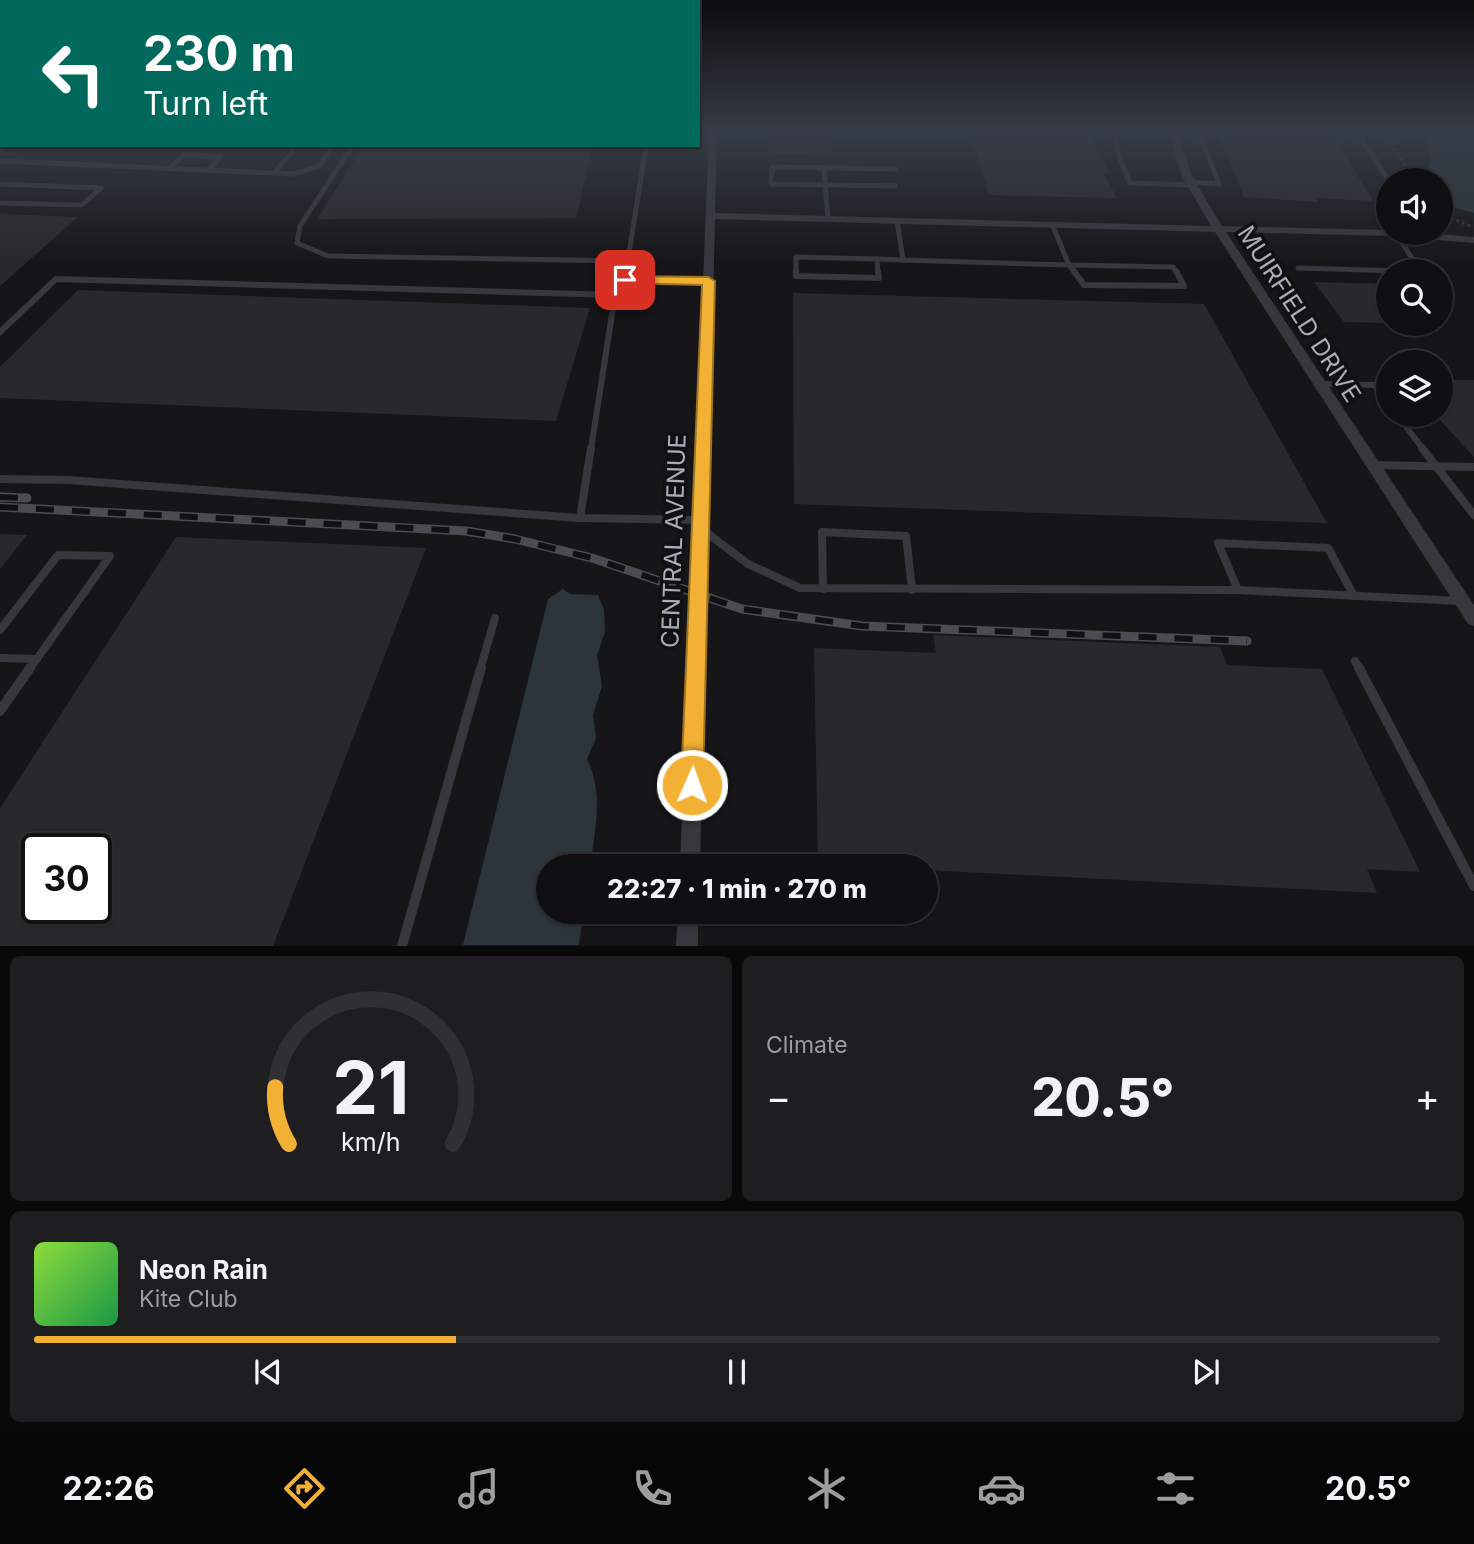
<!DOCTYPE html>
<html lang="en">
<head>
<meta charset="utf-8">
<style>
  :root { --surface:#101012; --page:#1e1e20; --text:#f1f3f6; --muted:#9c9d9f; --line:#303032; --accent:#f2b134 }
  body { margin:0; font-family:Inter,sans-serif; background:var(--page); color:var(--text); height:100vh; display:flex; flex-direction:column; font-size:26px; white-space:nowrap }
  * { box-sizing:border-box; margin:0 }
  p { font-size:23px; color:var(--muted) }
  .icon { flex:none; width:38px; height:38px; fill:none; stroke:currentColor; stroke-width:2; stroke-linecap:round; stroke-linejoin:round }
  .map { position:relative; height:946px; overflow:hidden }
  .drawer { display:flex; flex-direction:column; gap:10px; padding:10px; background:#09090a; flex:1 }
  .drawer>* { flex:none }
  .banner { position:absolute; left:0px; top:0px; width:700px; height:147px; box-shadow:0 2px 5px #0004,0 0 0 2px var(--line); background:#00695c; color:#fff; overflow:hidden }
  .controls { position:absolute; left:1376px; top:168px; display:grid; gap:14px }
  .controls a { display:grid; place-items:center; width:77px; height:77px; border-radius:50%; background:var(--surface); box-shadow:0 2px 5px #0004,0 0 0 2px var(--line); font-size:35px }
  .speed { position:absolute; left:21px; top:833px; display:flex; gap:14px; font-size:35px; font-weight:700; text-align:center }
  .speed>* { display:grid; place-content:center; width:91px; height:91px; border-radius:50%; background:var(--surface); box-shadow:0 2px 5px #0004,0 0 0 2px var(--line); line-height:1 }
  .speed .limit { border:4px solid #111; border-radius:10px; background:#fff; color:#111 }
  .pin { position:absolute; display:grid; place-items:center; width:60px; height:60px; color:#fff; margin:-30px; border-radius:14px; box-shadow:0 4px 10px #0006 }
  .me { position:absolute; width:77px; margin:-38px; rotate:2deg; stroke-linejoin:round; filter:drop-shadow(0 0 5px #0008) }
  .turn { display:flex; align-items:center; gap:24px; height:147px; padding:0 28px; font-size:32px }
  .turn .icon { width:91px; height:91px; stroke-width:2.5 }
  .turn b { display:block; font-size:49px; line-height:60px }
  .big { font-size:52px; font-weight:800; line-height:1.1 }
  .drawer .widget { flex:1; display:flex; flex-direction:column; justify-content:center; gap:10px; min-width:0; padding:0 24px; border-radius:10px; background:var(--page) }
  .drawer .dial { align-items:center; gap:0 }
  .dial svg { height:182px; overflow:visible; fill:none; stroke:var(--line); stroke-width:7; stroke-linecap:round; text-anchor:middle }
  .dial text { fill:var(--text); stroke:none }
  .song { display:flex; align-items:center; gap:21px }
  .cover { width:84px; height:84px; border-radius:10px; background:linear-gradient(135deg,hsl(90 70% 55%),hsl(140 70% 35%)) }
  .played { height:7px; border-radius:4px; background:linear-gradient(90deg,var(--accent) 30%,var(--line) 30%) }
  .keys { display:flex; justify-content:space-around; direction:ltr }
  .heat { display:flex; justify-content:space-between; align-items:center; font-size:38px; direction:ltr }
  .drawer .tiles { flex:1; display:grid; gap:10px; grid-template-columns:1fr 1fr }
  .widget:last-child { grid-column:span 2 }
  .trip { position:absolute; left:536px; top:854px; width:402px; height:70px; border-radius:35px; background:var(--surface); box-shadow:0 2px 5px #0004,0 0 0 2px var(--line); font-weight:800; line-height:70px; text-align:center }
  .tab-bar { display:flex; height:112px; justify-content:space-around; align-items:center; background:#060607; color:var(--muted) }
  .tab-bar .icon { width:49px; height:49px }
  .tab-bar .selected { color:var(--accent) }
  .tab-bar b { font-size:32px; color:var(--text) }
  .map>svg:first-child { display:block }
  .water { fill:#2c353c }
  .building { fill:#29292c; fill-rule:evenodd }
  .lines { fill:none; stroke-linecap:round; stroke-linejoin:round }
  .path { stroke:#3d3f44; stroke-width:2.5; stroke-dasharray:2.5 3.5; stroke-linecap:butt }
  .service-far3 { stroke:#37383d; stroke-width:5 }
  .service-far2 { stroke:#37383d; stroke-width:6 }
  .service-far1 { stroke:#37383d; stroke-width:8 }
  .service { stroke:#37383d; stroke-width:10 }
  .minor { fill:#37383d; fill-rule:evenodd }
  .rail-casing { stroke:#4a4c52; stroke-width:9 }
  .rail { stroke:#111113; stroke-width:6; stroke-dasharray:18; stroke-linecap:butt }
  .route { fill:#f2b134; stroke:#9d7322; stroke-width:2 }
  .labels { text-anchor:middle; stroke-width:7; stroke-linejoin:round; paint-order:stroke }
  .street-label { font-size:24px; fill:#a8adb8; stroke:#111113 }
</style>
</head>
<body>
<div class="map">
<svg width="1474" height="946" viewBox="0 0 1474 946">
  <rect width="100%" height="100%" fill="#161618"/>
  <g class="water">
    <path d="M1425,131h49v82l-19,-5 -8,1 -7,-4 8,-3 -7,-22 -13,-14 2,-5z"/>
    <path d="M563,589l7,5 28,1 6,15 1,22 -8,23 5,31 -9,29 3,23 -9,21c17,34 8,71 3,107h-42v46h35l-4,33h-116l85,-346z"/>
  </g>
  <g class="building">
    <path d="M768,131h63l2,24 -59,-1 -6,-3z"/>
    <path d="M1218,131h113l42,70 -57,-3 3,4 -75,-5z"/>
    <path d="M1053,132h35l22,42h-6l13,24 -128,-3 -17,-55 85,1z"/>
    <path d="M364,145h229l-17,73 -259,1z"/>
    <path d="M0,214l78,3 -78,69z"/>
    <path d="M1314,282l74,2v39l-44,-1z"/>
    <path d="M78,290l512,18 -34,113 -556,-23v-31z"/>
    <path d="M793,293l411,11 123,219 -533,-19z"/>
    <path d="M1440,380h34v77l-34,-37z"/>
    <path d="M0,534l27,1 -27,34z"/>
    <path d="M176,537l250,11 -153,398h-273v-138zM37,849h59v59h-59z"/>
    <path d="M933,635l287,12 7,18 95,4 98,203 -53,-3 10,24 -451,-23v-4l-108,-2 -4,-216 122,5z"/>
  </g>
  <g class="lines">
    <g class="path">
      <path d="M1389,131l5,19 22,30"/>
      <path d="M1440,213l30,13"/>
    </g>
    <g class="service-far3">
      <path d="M979,131l39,2"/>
      <path d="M1114,131l7,31 9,21 62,2"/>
      <path d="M1362,131l-3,4 29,45"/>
      <path d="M353,145l-53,81 -3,17 31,13 300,5"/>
      <path d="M0,151l8,-6"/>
      <path d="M0,161l294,13 25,-8 15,-21"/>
      <path d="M171,167l13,-12 37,2 -13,14"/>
      <path d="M824,168l4,51"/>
      <path d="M895,169l-123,-2 -1,17 124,2"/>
      <path d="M274,173l18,-21"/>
      <path d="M1190,182l29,2 -20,-53"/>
      <path d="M0,184l101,4 -19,17 -82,-2"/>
      <path d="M1396,233l24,38"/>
      <path d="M877,259l26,1 -6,-39"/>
      <path d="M877,259l1,14"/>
      <path d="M903,260l166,5 -17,-41"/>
      <path d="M1298,268l103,3"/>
      <path d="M626,273l20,-128"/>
      <path d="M796,273v-16l81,2"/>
      <path d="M1075,273l-6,-8 104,2 4,6"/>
    </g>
    <g class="service-far2">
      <path d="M796,271v5l83,2 -1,-7"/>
      <path d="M1074,271l10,14 100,1 -8,-15"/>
      <path d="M625,280l1,-9"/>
      <path d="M0,332l56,-53 559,16"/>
      <path d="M1320,384l54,1 14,18"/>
      <path d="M1397,415l26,34"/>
      <path d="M591,449l24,-154 10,-15 83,1"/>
    </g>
    <g class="service-far1">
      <path d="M591,448l-11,70 120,2"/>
      <path d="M1422,448l52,67"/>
      <path d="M1373,465l101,2"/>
      <path d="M0,479l68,1 512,38"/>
      <path d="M703,530l45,34 52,24 438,2 222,11"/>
      <path d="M823,589l-1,-57 84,4 6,54"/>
      <path d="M1238,590l-20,-47 110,5 26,48"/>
      <path d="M0,630l58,-75 52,1 -81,114"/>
      <path d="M0,658l37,1"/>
      <path d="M1355,661l5,9"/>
      <path d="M480,670l15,-52"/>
    </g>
    <g class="service">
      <path d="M1359,668l115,218"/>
      <path d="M0,711l30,-43"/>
      <path d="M402,946l79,-278"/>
    </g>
    <g class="minor">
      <path d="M709,131h8l-2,82 496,13 -29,-50 -14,-45h8l16,45 30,50 166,4v3h37l49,4v6l-84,-7 -164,-4 248,373v21l-6,-2 -253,-392 -500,-13 -15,647h-20z"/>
      <path d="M678,912h20v34h-22z"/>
    </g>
    <g class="rail-casing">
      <g id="rail">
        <path d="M0,497l27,1"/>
        <path d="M0,507l466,24 49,8 77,19 150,51 120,17 385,15"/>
      </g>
    </g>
    <use href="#rail" class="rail"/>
  </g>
  <linearGradient id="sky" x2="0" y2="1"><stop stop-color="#0c0c0d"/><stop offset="0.5" stop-color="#363c48"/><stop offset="1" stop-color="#363c48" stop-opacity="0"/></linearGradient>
  <rect width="1474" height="264" fill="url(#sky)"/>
  <path class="route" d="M625,276l83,1 7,4 -12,504 -3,8 -8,3 -7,-3 -4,-8 21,-500 -81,-2 -2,-3z"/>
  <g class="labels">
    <g class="street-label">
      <text transform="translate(1299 314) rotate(57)" y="8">MUIRFIELD DRIVE</text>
      <text transform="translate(674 541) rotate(-88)" y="8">CENTRAL AVENUE</text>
    </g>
  </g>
</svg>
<div class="controls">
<a><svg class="icon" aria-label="sound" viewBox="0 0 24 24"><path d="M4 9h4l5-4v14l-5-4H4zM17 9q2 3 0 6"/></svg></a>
<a><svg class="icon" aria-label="search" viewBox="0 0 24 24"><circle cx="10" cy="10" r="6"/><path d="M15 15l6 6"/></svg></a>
<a><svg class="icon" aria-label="layers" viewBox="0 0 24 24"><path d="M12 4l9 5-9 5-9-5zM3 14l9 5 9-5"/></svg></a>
</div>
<div class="speed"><div class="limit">30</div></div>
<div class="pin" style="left:625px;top:280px;background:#d93025"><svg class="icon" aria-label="arrive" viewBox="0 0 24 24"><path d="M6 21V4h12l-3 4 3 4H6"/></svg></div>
<svg class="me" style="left:692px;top:785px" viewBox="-20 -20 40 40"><circle r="17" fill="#f2b134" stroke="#fff" stroke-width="3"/><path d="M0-11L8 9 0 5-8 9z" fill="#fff"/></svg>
<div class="trip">22:27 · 1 min · 270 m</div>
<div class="banner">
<div class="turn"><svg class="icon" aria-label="left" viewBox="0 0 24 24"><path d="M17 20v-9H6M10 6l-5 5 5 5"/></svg><div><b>230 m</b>Turn left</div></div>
</div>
</div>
<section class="drawer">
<div class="tiles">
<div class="widget dial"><svg viewBox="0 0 100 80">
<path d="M14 69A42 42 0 1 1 86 69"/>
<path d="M14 69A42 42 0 0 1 8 44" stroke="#f2b134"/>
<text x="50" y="56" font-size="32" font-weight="700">21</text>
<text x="50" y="72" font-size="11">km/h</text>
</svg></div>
<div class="widget"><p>Climate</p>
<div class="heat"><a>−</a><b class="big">20.5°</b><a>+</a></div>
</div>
<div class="widget">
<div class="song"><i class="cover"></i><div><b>Neon Rain</b><p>Kite Club</p></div></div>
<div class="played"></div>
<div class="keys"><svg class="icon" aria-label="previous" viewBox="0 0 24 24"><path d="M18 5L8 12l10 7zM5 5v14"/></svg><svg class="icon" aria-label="pause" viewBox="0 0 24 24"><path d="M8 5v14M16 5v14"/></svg><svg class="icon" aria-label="next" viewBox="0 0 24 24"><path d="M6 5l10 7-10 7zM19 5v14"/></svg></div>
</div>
</div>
</section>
<nav class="tab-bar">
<b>22:26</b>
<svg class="icon selected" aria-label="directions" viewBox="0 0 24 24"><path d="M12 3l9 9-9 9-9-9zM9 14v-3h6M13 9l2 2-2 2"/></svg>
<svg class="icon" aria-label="music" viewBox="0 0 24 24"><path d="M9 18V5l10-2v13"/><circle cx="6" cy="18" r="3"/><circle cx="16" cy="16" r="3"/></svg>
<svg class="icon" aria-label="phone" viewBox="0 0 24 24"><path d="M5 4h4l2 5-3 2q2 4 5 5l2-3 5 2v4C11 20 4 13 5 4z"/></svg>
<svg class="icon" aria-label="climate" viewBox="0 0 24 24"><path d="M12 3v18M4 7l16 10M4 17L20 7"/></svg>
<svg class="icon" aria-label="car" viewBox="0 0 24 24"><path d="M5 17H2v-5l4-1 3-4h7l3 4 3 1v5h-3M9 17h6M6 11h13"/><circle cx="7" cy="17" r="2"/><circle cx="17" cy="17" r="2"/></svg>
<svg class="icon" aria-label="filters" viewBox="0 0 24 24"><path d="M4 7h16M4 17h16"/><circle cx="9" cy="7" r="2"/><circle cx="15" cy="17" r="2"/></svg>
<b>20.5°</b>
</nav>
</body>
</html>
